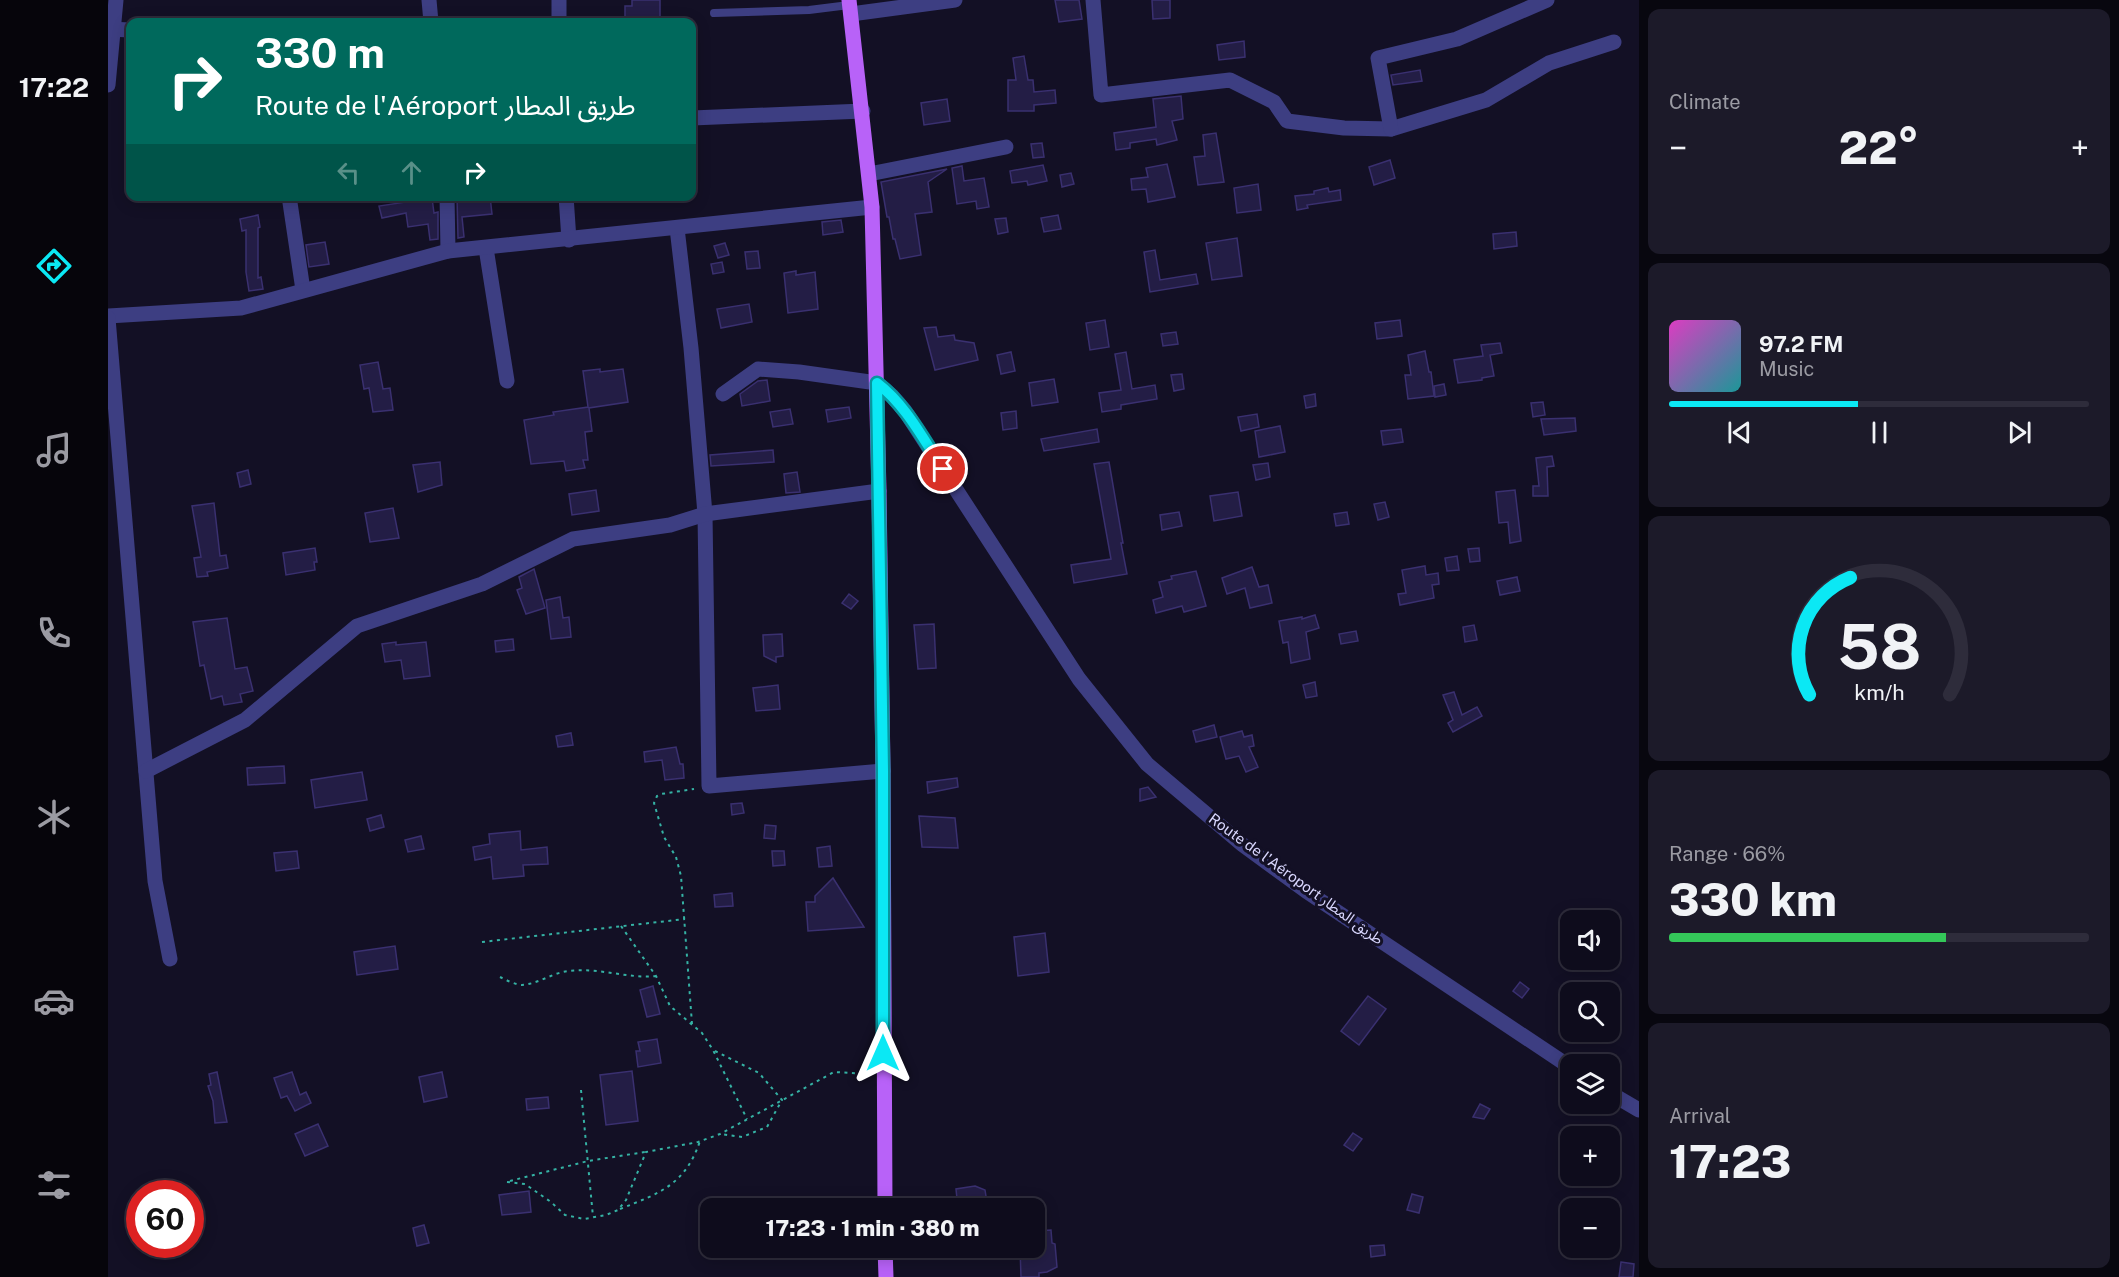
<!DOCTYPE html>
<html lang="en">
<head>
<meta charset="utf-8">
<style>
  :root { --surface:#0e0c1c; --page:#1c1a29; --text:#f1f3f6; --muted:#9b9ba3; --line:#2e2c3b; --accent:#0be8f4 }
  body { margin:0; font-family:"Public Sans","Noto Sans Arabic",sans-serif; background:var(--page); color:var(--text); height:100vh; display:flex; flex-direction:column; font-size:22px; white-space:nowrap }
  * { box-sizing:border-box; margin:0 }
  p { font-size:20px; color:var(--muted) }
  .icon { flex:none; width:33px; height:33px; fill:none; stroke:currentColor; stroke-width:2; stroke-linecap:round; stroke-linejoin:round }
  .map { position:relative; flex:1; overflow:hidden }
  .sheet { display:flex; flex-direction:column; gap:9px; padding:9px; background:#08070f; width:480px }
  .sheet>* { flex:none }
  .top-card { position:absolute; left:18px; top:18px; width:570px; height:183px; border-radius:12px; box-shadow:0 3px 15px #0003,0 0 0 2px var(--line); background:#00695c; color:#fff; overflow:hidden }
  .tools { position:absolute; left:1452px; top:910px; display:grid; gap:12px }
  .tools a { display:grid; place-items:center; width:60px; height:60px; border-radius:12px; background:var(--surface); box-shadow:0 3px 15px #0003,0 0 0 2px var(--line); font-size:30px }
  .speed { position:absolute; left:18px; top:1180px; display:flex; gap:12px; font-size:30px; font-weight:700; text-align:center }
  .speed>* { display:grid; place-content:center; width:78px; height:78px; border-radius:50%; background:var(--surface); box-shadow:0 3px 15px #0003,0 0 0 2px var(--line); line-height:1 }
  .speed .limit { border:9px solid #d22; background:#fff; color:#111 }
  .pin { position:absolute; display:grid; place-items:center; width:51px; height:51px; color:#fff; margin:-26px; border:3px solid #fff; border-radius:50%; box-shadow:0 2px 6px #0007 }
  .me { position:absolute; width:66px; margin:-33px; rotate:0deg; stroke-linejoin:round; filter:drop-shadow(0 0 4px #0008) }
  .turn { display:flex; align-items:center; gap:21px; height:126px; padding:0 30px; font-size:27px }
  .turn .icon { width:78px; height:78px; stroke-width:2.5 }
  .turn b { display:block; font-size:42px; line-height:51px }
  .lanes { display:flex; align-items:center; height:57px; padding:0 30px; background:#0003; justify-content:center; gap:30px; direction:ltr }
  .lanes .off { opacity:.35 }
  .big { font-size:45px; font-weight:800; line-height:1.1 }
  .sheet .card { flex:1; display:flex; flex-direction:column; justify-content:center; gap:9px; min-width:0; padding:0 21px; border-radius:12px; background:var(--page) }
  .sheet .dial { align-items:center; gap:0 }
  .dial svg { height:156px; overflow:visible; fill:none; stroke:var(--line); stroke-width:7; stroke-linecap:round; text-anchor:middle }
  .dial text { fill:var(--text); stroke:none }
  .song { display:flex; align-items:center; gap:18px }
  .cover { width:72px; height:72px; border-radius:9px; background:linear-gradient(135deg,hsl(310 70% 55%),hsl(180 70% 35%)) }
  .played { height:6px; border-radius:3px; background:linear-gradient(90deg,var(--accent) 45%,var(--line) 45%) }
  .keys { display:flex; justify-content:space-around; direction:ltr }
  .heat { display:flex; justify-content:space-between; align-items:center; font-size:33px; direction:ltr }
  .charge { height:9px; border-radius:4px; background:linear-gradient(90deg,#34c759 66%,var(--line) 0) }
  .trip { position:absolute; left:592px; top:1198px; width:345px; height:60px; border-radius:12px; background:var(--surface); box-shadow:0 3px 15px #0003,0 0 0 2px var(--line); font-weight:800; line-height:60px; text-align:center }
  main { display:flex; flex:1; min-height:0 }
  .tab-bar { display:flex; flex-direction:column; width:108px; justify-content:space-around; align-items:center; background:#06050b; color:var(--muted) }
  .tab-bar .icon { width:42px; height:42px }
  .tab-bar .active { color:var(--accent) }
  .tab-bar b { font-size:27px; color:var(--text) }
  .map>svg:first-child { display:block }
  .building { fill:#231d45; stroke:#3a3070; stroke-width:1.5 }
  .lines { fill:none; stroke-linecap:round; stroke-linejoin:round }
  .path { stroke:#35b2a4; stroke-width:2; stroke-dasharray:3 4.5; stroke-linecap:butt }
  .service { stroke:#3d3e82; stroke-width:8 }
  .minor { stroke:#3d3e82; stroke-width:15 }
  .primary { stroke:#b862f8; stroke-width:15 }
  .route-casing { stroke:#07979f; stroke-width:15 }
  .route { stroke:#0be8f4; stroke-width:10 }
  .labels { text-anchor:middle; stroke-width:6; stroke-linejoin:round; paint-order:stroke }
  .street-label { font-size:15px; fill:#d8d6fd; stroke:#131025 }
</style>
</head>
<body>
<main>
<nav class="tab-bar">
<b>17:22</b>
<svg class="icon active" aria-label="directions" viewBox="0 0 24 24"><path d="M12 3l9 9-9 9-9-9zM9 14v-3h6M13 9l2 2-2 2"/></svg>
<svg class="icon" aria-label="music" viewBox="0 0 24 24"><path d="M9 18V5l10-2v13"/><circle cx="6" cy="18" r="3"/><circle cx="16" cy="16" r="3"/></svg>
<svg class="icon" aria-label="phone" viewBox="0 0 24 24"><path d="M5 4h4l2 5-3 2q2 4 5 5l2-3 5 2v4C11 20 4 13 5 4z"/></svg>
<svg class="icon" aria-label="climate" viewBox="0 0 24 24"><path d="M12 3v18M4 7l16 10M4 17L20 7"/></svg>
<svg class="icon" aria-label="car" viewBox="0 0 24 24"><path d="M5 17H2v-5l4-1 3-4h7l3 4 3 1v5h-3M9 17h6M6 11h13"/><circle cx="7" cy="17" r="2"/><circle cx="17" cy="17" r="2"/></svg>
<svg class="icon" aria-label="filters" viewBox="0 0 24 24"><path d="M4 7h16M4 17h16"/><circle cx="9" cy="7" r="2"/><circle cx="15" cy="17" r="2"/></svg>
</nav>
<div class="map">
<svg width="1531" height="1277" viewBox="0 0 1531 1277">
  <rect width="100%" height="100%" fill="#131025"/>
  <g class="building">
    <path d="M524,0h28v22h-35v-16h7z"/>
    <path d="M947,0h24l3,19 -23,3z"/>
    <path d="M1044,0h18v18l-17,1z"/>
    <path d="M1136,41l1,16 -26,3 -2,-15z"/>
    <path d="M916,56l4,24h5l1,12 21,-2 1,13 -22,2v6h-26v-31h8l-3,-22z"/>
    <path d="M1312,70l2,11 -29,4 -2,-10z"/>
    <path d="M1073,96l2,23 -11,2 5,19 -20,5 -1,-6 -26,4v5l-14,2 -2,-17 42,-6 -3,-28z"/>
    <path d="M839,99l3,22 -26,4 -3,-22z"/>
    <path d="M1108,133l8,49 -26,3 -4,-28 11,-1 -2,-21z"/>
    <path d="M934,143l2,14 -11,1 -2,-14z"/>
    <path d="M1282,160l5,18 -21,7 -5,-18z"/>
    <path d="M1059,164l8,33 -27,5 -2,-13 -14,1 -1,-11 17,-2 -2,-9z"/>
    <path d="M935,165l4,16 -19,4 -1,-4 -15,2 -2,-12z"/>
    <path d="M854,166l2,15 20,-3 5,29 -12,2 -1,-8 -19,3 -5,-36z"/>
    <path d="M839,169l-19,13 4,30 -17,2 6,41 -21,4 -5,-20h-2l-4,-22h-2l-6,-35z"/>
    <path d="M963,173l3,11 -12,3 -2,-12z"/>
    <path d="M1150,184l3,26 -24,3 -3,-25z"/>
    <path d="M1220,188l1,4 11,-2 1,10 -34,5 1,3 -11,2 -2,-14 19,-2v-3z"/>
    <path d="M349,196h33l2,18 -30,3 2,20 -6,1z"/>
    <path d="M324,198l2,15 4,-1v27l-8,1 -2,-16 -20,3 -2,-14 -24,5 -3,-12z"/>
    <path d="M150,215l2,12 -2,1v50l3,-1 2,12 -14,2 -3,-19v-42l-4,1 -2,-12z"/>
    <path d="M950,215l3,14 -17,3 -3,-14z"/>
    <path d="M898,218l2,14 -10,2 -3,-15z"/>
    <path d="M733,220l2,12 -20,3 -1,-13z"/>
    <path d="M1408,232l1,14 -23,3 -1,-15z"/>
    <path d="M1129,238l5,38 -30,4 -6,-37z"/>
    <path d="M217,242l4,22 -20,3 -3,-22z"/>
    <path d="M617,243l4,12 -11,3 -4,-12z"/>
    <path d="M1047,250l5,30 36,-6 2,10 -48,8 -6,-40z"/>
    <path d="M650,251l2,17 -13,1 -2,-17z"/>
    <path d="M614,262l2,10 -11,2 -2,-10z"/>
    <path d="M688,271v4l19,-3 3,37 -30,4 -4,-40z"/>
    <path d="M641,304l3,18 -31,6 -4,-19z"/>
    <path d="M997,320l4,27 -19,3 -4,-27z"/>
    <path d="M1292,320l2,16 -25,3 -2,-16z"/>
    <path d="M828,327l2,10 16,-2 1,5 19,3 4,17 -43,10 -11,-42z"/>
    <path d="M1068,332l2,12 -15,2 -2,-12z"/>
    <path d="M1392,343l2,10 -12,2 4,21 -12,2v2l-24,3 -4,-23 29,-4 -2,-11z"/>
    <path d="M1317,351l4,21h2l3,24 -26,3 -3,-24h6l-3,-20z"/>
    <path d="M903,352l4,19 -14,3 -4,-19z"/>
    <path d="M1018,352l6,37 23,-4 2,14 -36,6v4l-19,3 -3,-19 22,-3 -6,-36z"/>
    <path d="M270,362l5,27 7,-1 3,22 -20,2 -4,-24 -5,1 -4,-24z"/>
    <path d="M492,369v3l23,-3 5,33 -39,6 3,23 -7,1 3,28h-5l2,8 -19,3 -2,-10 -33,3 -7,-44 30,-5 -1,-3 35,-5 -5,-36z"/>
    <path d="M1074,374l2,15 -10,2 -3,-16z"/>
    <path d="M946,379l4,23 -26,4 -3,-23z"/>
    <path d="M659,380l3,21 -28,5 -2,-12 18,-13z"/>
    <path d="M1336,384l2,11 -11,2 -1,-11z"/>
    <path d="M1207,394l1,12 -10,2 -2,-12z"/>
    <path d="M1435,402l2,13 -12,2 -2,-14z"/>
    <path d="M741,407l2,11 -23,4 -2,-12z"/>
    <path d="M682,409l3,15 -20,3 -3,-15z"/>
    <path d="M908,411l1,17 -14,2 -2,-17z"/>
    <path d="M1149,414l2,13 -18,4 -3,-14z"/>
    <path d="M1467,418l1,13 -32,4 -3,-16z"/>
    <path d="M1172,426l5,26 -26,5 -4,-26z"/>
    <path d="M989,429l2,13 -55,9 -3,-12z"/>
    <path d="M1293,429l2,13 -20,3 -2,-14z"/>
    <path d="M665,450l1,12 -63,4 -1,-11z"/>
    <path d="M1444,456l2,10 -7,1 1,29h-15v-10h6l-3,-28z"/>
    <path d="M332,462l2,23 -24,7 -5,-27z"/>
    <path d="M1001,462l14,81h-2l6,31 -53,9 -3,-18 40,-6 -17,-95z"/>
    <path d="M1160,463l2,14 -14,3 -3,-15z"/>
    <path d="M140,470l3,14 -11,3 -3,-14z"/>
    <path d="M689,472l3,20 -14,1 -2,-19z"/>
    <path d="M488,490l3,21 -27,4 -3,-21z"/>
    <path d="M1407,490l6,51 -11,2 -2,-21 -9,1 -3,-31z"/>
    <path d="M1130,492l4,24 -28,5 -4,-25z"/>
    <path d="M1277,502l4,15 -11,3 -4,-16z"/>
    <path d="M106,503l6,53 6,-1 2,13 -21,4 1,4 -11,1 -3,-19 7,-1 -9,-51z"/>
    <path d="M285,508l6,30 -29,4 -5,-29z"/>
    <path d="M1071,512l3,14 -20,4 -2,-15z"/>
    <path d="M1239,512l2,12 -13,2 -2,-12z"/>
    <path d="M207,548l2,14h-3l1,8 -29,5 -3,-22z"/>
    <path d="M1371,548l1,13 -10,1 -2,-13z"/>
    <path d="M1349,556l2,14 -12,1 -2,-13z"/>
    <path d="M1317,566l1,9 12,-2 1,11 -7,1 2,13 -34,7 -2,-11 8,-1 -4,-23z"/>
    <path d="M1144,567l7,20 9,-2 4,18 -22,5 -5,-20 -18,6 -5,-16z"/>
    <path d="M426,569l11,39 -19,6 -9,-24 5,-2 -3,-11z"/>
    <path d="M1088,571l10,35 -22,6 -2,-6 -26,7 -3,-13 10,-3 -4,-15 13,-3 -1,-3z"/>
    <path d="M1409,577l3,14 -20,4 -3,-14z"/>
    <path d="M741,594l9,7 -7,8 -9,-6z"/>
    <path d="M452,597l3,21 6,-1 2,20 -20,2 -5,-39z"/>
    <path d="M1207,615l4,13 -13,4 4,27 -19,4 -3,-21 -5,1 -4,-22 23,-4v2z"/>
    <path d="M119,618l8,51 12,-2 6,24 -13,3 2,8 -18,3 -2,-9 -11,3 -7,-34 -4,1 -7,-44z"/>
    <path d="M826,624l2,44 -18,1 -4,-44z"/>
    <path d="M1366,625l3,15 -12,2 -2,-15z"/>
    <path d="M1248,631l2,10 -17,3 -2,-10z"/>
    <path d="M674,634l1,22 -7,1v5l-12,-6 -1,-21z"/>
    <path d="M405,639l1,11 -18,2 -1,-11z"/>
    <path d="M288,642v3l30,-3 4,34 -26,3 -3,-19 -16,2 -3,-18z"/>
    <path d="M1207,682l2,14 -11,2 -3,-13z"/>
    <path d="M670,685l2,24 -24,2 -3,-23z"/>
    <path d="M1346,692l8,23 15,-8 5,9 -29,16 -5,-9 5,-3 -10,-25z"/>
    <path d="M1106,725l3,12 -21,5 -3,-11z"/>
    <path d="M1134,731l2,6 8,-2 2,11 -5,1 9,20 -12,5 -7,-16 -13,3 -6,-22z"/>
    <path d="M463,733l2,12 -15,2 -2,-11z"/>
    <path d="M568,747l4,17h3l1,14 -19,2 -3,-20 -17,2 -1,-10z"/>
    <path d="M176,766l1,17 -37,2 -1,-17z"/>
    <path d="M254,772l5,28 -52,8 -4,-28z"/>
    <path d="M849,778l1,9 -30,6 -1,-11z"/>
    <path d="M1040,787l8,10 -16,4v-12z"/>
    <path d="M634,803l2,10 -12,2 -1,-11z"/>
    <path d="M273,815l3,12 -14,4 -3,-12z"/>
    <path d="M811,816l36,2 3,30 -36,-1z"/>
    <path d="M657,825l11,1 -1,13 -11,-1z"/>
    <path d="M412,831l1,19 26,-3 1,17 -25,1 1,11 -31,3 -2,-22 -16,3 -2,-13 17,-3 -1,-10z"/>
    <path d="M313,836l3,13 -16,3 -3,-12z"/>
    <path d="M722,846l2,20 -13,1 -2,-19z"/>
    <path d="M189,851l2,17 -23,3 -2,-18z"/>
    <path d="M664,851h12l1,14 -12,1z"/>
    <path d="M725,878l31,49 -56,4 -2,-29h9v-6z"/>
    <path d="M624,893l1,13 -18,1 -1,-12z"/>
    <path d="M937,933l4,39 -31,4 -4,-39z"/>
    <path d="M287,946l3,23 -41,6 -3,-23z"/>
    <path d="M1412,982l9,7 -7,9 -9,-7z"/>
    <path d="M545,986l7,28 -13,3 -7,-27z"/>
    <path d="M1260,996l18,13 -27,36 -18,-14z"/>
    <path d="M549,1039l4,24 -23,4 -2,-16h4l-2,-9z"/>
    <path d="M524,1071l6,50 -32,4 -6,-50z"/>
    <path d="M109,1072l10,50 -12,1 -2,-22 -5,-15 3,-1 -2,-11z"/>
    <path d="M184,1072l8,23 6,-3 5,11 -16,8 -8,-15 -6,2 -7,-20z"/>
    <path d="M334,1072l5,25 -23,5 -5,-25z"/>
    <path d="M440,1097l1,11 -22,2 -1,-11z"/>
    <path d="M1372,1104l10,5 -6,10 -11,-2z"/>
    <path d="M210,1124l10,22 -23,10 -10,-22z"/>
    <path d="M1245,1133l9,6 -9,12 -9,-6z"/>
    <path d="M867,1186l10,4 3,19h-30l-2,-20z"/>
    <path d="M421,1191l2,21 -29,3 -3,-20z"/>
    <path d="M1304,1194l11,3 -4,16 -12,-3z"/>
    <path d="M316,1225l5,18 -12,3 -4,-18z"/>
    <path d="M943,1230l1,13 3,1 2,23 -10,5 -8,1v4h-18l-1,-29h15v-17z"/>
    <path d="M1276,1245l1,10 -14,2 -1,-11z"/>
    <path d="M1513,1262l13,2 -1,13h-14z"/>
  </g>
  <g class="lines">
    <g class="path">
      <path d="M513,926l35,50 14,30 32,27 11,17 34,69"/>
      <path d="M374,942l203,-23"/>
      <path d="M392,977c6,3 16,8 22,8 16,-1 30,-12 46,-14 31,-4 59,8 88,5"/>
      <path d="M584,1024l-11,-148 -5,-19 -12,-20 -10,-34 3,-7 4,-2 33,-5"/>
      <path d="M607,1051l44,22 23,27 -15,27 -25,10 -22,-3"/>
      <path d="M473,1090l12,127"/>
      <path d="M402,1181l78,-20 57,-9"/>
      <path d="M399,1182l18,2 26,18 14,13 19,4 22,-4 12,-5 8,-10 20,-48 52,-10 22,-8 114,-62 35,2"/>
      <path d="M512,1209c40,-16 65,-24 80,-68"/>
    </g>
    <path class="service" d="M606,13l95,-3 40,-5"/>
    <g class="minor">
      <path d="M321,0l2,22"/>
      <path d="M451,0v22"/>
      <path d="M985,0l8,95 129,-15 44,22 13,19 57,7 47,1 95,-29 63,-37 65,-21"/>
      <path d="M743,14l104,-14"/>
      <path d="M0,29l22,1"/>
      <path d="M0,85l8,-85"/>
      <path d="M584,118l171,-7"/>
      <path d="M1283,129l-13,-71 79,-19 90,-39"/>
      <path d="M761,174l137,-27"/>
      <path d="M181,196l14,94"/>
      <path d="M339,196l1,55"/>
      <path d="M458,196l3,44"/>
      <path d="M569,228l14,120 14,166 4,272 174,-15"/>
      <path d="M378,248l21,133"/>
      <path d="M0,316l133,-8 207,-57 424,-44"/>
      <path d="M0,318l47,563 15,78"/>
      <path d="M615,394l35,-25 41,3 78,11 15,13 13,15 174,268 68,85 96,81 63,46 264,176"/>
      <path d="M38,771l99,-51 112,-94 125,-42 91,-45 97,-14 35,-11 174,-23"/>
      <path d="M1502,1093l29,17"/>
    </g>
    <g class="primary">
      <path d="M741,0l23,207 7,284 4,280 2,438"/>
      <path d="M777,1248l1,29"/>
    </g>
  </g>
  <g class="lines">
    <g class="route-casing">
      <path id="route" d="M775,1053v-282l-6,-388c29,22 46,56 66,86"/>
    </g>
    <use href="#route" class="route"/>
  </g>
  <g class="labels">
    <g class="street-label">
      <text transform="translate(1188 879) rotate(36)" y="5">Route de l'Aéroport طريق المطار</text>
    </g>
  </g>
</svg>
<div class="tools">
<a><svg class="icon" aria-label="sound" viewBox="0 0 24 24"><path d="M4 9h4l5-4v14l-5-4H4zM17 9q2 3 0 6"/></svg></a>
<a><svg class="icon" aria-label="search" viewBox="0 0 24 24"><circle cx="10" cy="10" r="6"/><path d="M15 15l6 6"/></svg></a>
<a><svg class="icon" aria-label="layers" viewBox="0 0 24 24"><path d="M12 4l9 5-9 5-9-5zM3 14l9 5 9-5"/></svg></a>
<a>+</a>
<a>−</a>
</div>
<div class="speed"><div class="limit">60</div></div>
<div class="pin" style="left:835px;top:469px;background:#d93025"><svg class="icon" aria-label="arrive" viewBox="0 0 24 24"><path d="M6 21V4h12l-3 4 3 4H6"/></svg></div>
<svg class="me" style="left:775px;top:1053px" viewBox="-20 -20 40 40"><path d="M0-17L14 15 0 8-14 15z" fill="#0be8f4" stroke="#fff" stroke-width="4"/></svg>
<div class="trip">17:23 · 1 min · 380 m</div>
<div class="top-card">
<div class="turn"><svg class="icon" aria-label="right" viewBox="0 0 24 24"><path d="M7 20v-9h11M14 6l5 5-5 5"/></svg><div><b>330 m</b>Route de l'Aéroport طريق المطار</div></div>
<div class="lanes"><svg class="icon off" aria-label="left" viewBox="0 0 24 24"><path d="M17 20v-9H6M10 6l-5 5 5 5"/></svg><svg class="icon off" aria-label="ahead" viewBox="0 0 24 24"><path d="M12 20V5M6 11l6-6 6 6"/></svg><svg class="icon" aria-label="right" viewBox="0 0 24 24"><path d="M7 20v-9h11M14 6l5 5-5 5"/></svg></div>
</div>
</div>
<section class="sheet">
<div class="card"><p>Climate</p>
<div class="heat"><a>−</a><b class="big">22°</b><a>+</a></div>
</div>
<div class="card">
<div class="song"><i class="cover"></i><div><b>97.2 FM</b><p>Music</p></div></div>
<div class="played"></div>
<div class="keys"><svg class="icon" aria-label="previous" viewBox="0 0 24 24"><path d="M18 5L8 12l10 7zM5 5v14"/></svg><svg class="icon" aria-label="pause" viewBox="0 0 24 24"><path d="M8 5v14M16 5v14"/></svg><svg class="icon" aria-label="next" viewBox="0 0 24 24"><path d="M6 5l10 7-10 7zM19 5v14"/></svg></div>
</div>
<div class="card dial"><svg viewBox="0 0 100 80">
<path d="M14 69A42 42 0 1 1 86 69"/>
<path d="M14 69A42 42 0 0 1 35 9" stroke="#0be8f4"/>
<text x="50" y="56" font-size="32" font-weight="700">58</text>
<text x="50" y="72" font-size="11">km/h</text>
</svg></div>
<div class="card"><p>Range · 66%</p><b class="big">330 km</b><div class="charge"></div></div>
<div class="card"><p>Arrival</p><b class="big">17:23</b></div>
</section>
</main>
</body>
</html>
